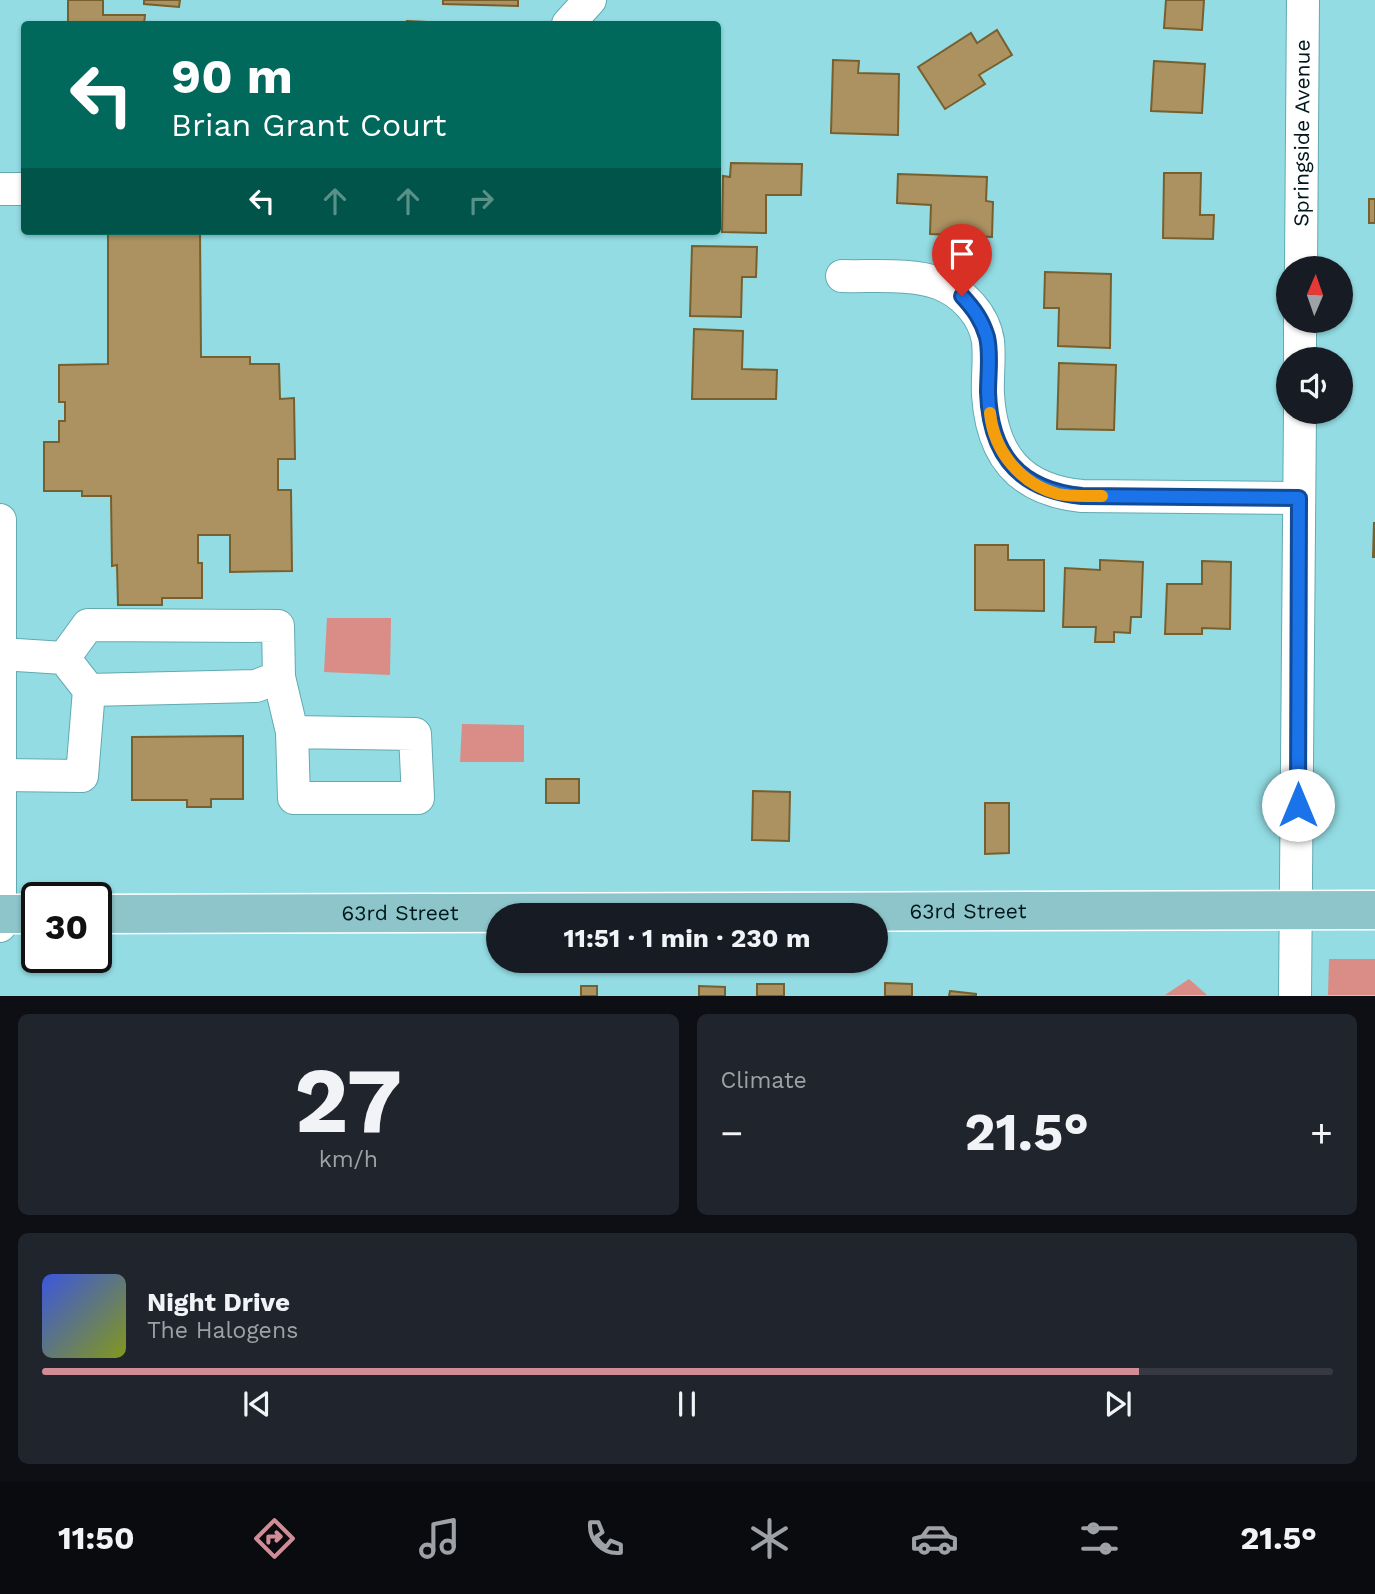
<!DOCTYPE html>
<html lang="en">
<head>
<meta charset="utf-8">
<style>
  :root { --surface:#171b24; --page:#20242c; --text:#f1f3f6; --muted:#9ea1a6; --line:#363941; --accent:#d08d97 }
  body { margin:0; font-family:"Work Sans",sans-serif; background:var(--page); color:var(--text); height:100vh; display:flex; flex-direction:column; font-size:26px; white-space:nowrap }
  * { box-sizing:border-box; margin:0 }
  p { font-size:23px; color:var(--muted) }
  .icon { flex:none; width:38px; height:38px; fill:none; stroke:currentColor; stroke-width:2; stroke-linecap:round; stroke-linejoin:round }
  .map { position:relative; height:996px; overflow:hidden }
  .drawer { display:flex; flex-direction:column; gap:18px; padding:18px; background:#0d0f14; flex:1 }
  .drawer>* { flex:none }
  .guide { position:absolute; left:21px; top:21px; width:700px; height:214px; border-radius:7px; box-shadow:0 2px 5px #0004; background:#00695c; color:#fff; overflow:hidden }
  .needle { width:46px; rotate:2deg }
  .fabs { position:absolute; left:1276px; top:256px; display:grid; gap:14px }
  .fabs a { display:grid; place-items:center; width:77px; height:77px; border-radius:50%; background:var(--surface); box-shadow:0 2px 5px #0004; font-size:35px }
  .speed { position:absolute; left:21px; top:882px; display:flex; gap:14px; font-size:35px; font-weight:700; text-align:center }
  .speed>* { display:grid; place-content:center; width:91px; height:91px; border-radius:50%; background:var(--surface); box-shadow:0 2px 5px #0004; line-height:1 }
  .speed .limit { border:4px solid #111; border-radius:10px; background:#fff; color:#111 }
  .pin { position:absolute; display:grid; place-items:center; width:60px; height:60px; color:#fff; margin:-72px -30px; border-radius:50% 50% 50% 0; rotate:-45deg; box-shadow:0 0 7px #0007 }
  .pin .icon { rotate:45deg }
  .me { position:absolute; width:77px; margin:-38px; rotate:0deg; stroke-linejoin:round; filter:drop-shadow(0 0 5px #0008) }
  .turn { display:flex; align-items:center; gap:24px; height:147px; padding:0 35px; font-size:32px }
  .turn .icon { width:91px; height:91px; stroke-width:2.5 }
  .turn b { display:block; font-size:49px; line-height:60px }
  .lanes { display:flex; align-items:center; height:66px; padding:0 35px; background:#0003; justify-content:center; gap:35px; direction:ltr }
  .lanes .off { opacity:.35 }
  .big { font-size:52px; font-weight:700; line-height:1.1 }
  .drawer .widget { flex:1; display:flex; flex-direction:column; justify-content:center; gap:10px; min-width:0; padding:0 24px; border-radius:10px; background:var(--page) }
  .drawer .dial { align-items:center; gap:0 }
  .dial b { font-size:91px; line-height:1 }
  .song { display:flex; align-items:center; gap:21px }
  .cover { width:84px; height:84px; border-radius:10px; background:linear-gradient(135deg,hsl(230 70% 55%),hsl(70 70% 35%)) }
  .played { height:7px; border-radius:4px; background:linear-gradient(90deg,var(--accent) 85%,var(--line) 85%) }
  .keys { display:flex; justify-content:space-around; direction:ltr }
  .heat { display:flex; justify-content:space-between; align-items:center; font-size:38px; direction:ltr }
  .drawer .tiles { flex:1; display:grid; gap:18px; grid-template-columns:1fr 1fr }
  .widget:last-child { grid-column:span 2 }
  .trip { position:absolute; left:486px; top:903px; width:402px; height:70px; border-radius:35px; background:var(--surface); box-shadow:0 2px 5px #0004; font-weight:700; line-height:70px; text-align:center }
  .dock { display:flex; height:112px; justify-content:space-around; align-items:center; background:#090b0e; color:var(--muted) }
  .dock .icon { width:49px; height:49px }
  .dock .selected { color:var(--accent) }
  .dock b { font-size:32px; color:var(--text) }
  .map>svg:first-child { display:block }
  .green { fill:#da8c87 }
  .building { fill:#ac9261; stroke:#77602e; stroke-width:2 }
  .lines { fill:none; stroke-linecap:round; stroke-linejoin:round }
  .minor-casing { stroke:#61aab1; stroke-width:34 }
  .major-casing { stroke:#fff; stroke-width:41 }
  .minor { stroke:#fff; stroke-width:32 }
  .major { stroke:#8dc5ca; stroke-width:38 }
  .route-casing { stroke:#114b97; stroke-width:18 }
  .route { stroke:#1a73e8; stroke-width:12 }
  .slow { stroke:#f59e0b; stroke-width:12 }
  .labels { text-anchor:middle; stroke-width:5; stroke-linejoin:round; paint-order:stroke }
  .street-label { font-size:21px; fill:#00181b; stroke:#9fe9f1 }
</style>
</head>
<body>
<div class="map">
<svg width="1375" height="996" viewBox="0 0 1375 996">
  <rect width="100%" height="100%" fill="#93dce3"/>
  <g class="green">
    <path d="M327,618h64l-1,57 -66,-3z"/>
    <path d="M462,724l62,1v37h-64z"/>
    <path d="M1329,959h46v36h-47z"/>
    <path d="M1189,979l18,16h-42z"/>
  </g>
  <g class="building">
    <path d="M68,0h35v15h42l-1,9h-76z"/>
    <path d="M144,0h36l-1,7 -35,-3z"/>
    <path d="M443,0h75v6l-75,-2z"/>
    <path d="M1166,0h38l-2,30 -38,-2z"/>
    <path d="M407,21l63,3h-63z"/>
    <path d="M997,30l15,25 -33,20 6,9 -40,25 -27,-42 53,-34 6,10z"/>
    <path d="M833,60l26,1 -1,12 41,1 -1,61 -67,-2z"/>
    <path d="M1154,61l51,3 -3,49 -51,-2z"/>
    <path d="M731,163l71,1 -1,31h-35v38l-44,-1 1,-56 7,1z"/>
    <path d="M1164,173h37l-1,42h14l-1,24 -50,-1z"/>
    <path d="M898,174l89,3 -1,24 7,1 -1,35 -62,-3 1,-29 -34,-2z"/>
    <rect x="1369" y="199" width="6" height="24"/>
    <path d="M108,231h92l1,126h49v7h29l1,35 14,-1 1,61h-17v31h13l1,81 -62,1v-37h-32v28h4v35h-40v7h-44l-1,-40 -5,1 -1,-70h-29v-5h-38v-49h15v-21h6v-19h-6v-37l49,-1z"/>
    <path d="M692,246l65,1 -1,30h-14l-1,40 -51,-1z"/>
    <path d="M1045,272l66,2 -1,74 -52,-2 1,-38h-15z"/>
    <path d="M694,329l49,2 -1,38 35,1 -1,29h-84z"/>
    <path d="M1059,363l57,2 -2,65 -57,-1z"/>
    <path d="M1374,523h1v34h-2z"/>
    <path d="M975,545h33v15h36v51l-69,-1z"/>
    <path d="M1100,560l43,2 -2,55h-10l-1,16 -16,-1v10h-19l1,-15h-33l2,-59 35,2z"/>
    <path d="M1202,561l29,1 -1,67 -28,-1v6h-37l2,-50h35z"/>
    <path d="M243,736v63h-32v8h-24v-7h-55v-63z"/>
    <rect x="546" y="779" width="33" height="24"/>
    <path d="M753,791l37,1 -1,49 -37,-1z"/>
    <path d="M985,803h24v50l-24,1z"/>
    <path d="M885,983l27,1v12h-27z"/>
    <rect x="757" y="984" width="27" height="12"/>
    <rect x="581" y="986" width="16" height="10"/>
    <path d="M699,986l26,1v9h-26z"/>
    <path d="M950,991l26,3v2h-27z"/>
  </g>
  <g class="lines">
    <g class="minor-casing">
      <g id="minor">
        <path d="M568,24l22,-24"/>
        <path d="M0,189h24"/>
        <path id="s1" d="M1301,268l2,-268"/>
        <path d="M842,276c29,1 70,-3 96,7 25,9 46,32 50,58 2,18 -1,36 0,54 4,61 32,95 94,101l217,2"/>
        <path d="M1300,359v-39"/>
        <path d="M0,520v406"/>
        <path d="M1,654l63,4 25,32 -7,86 -81,-1"/>
        <path d="M64,658l24,-33 190,1 1,51 -23,9 -167,4"/>
        <path d="M279,677l13,55 2,66h124l-3,-64 -123,-2"/>
        <path d="M1295,996l5,-585"/>
      </g>
    </g>
    <g class="major-casing">
      <g id="major">
        <path d="M0,914h37"/>
        <path id="s2" d="M96,914l1279,-4"/>
      </g>
    </g>
    <use href="#minor" class="minor"/>
    <use href="#major" class="major"/>
  </g>
  <g class="lines">
    <g class="route-casing">
      <path id="route" d="M962,296c12,13 20,24 25,41 4,17 1,38 1,55 2,62 31,98 94,104l217,2 -1,307"/>
    </g>
    <use href="#route" class="route"/>
    <path class="slow" d="M990,413c4,38 30,71 68,81 14,3 30,2 44,2"/>
  </g>
  <g class="labels">
    <g class="street-label">
      <text dy="7" stroke="none"><textPath href="#s1" startOffset="135">Springside Avenue</textPath></text>
      <text dy="7" stroke="none"><textPath href="#s2" startOffset="872">63rd Street</textPath></text>
      <text dy="7" stroke="none"><textPath href="#s2" startOffset="304">63rd Street</textPath></text>
    </g>
  </g>
</svg>
<div class="fabs">
<a><svg class="needle" viewBox="-14 -14 28 28"><path d="M0-13l5 13h-10z" fill="#e53935"/><path d="M0 13l5-13h-10z" fill="#9ea1a6"/></svg></a>
<a><svg class="icon" aria-label="sound" viewBox="0 0 24 24"><path d="M4 9h4l5-4v14l-5-4H4zM17 9q2 3 0 6"/></svg></a>
</div>
<div class="speed"><div class="limit">30</div></div>
<div class="pin" style="left:962px;top:296px;background:#d93025"><svg class="icon" aria-label="arrive" viewBox="0 0 24 24"><path d="M6 21V4h12l-3 4 3 4H6"/></svg></div>
<svg class="me" style="left:1298px;top:805px" viewBox="-20 -20 40 40"><circle r="19" fill="#fff"/><path d="M0-13L10 11 0 6-10 11z" fill="#1a73e8"/></svg>
<div class="trip">11:51 · 1 min · 230 m</div>
<div class="guide">
<div class="turn"><svg class="icon" aria-label="left" viewBox="0 0 24 24"><path d="M17 20v-9H6M10 6l-5 5 5 5"/></svg><div><b>90 m</b>Brian Grant Court</div></div>
<div class="lanes"><svg class="icon" aria-label="left" viewBox="0 0 24 24"><path d="M17 20v-9H6M10 6l-5 5 5 5"/></svg><svg class="icon off" aria-label="ahead" viewBox="0 0 24 24"><path d="M12 20V5M6 11l6-6 6 6"/></svg><svg class="icon off" aria-label="ahead" viewBox="0 0 24 24"><path d="M12 20V5M6 11l6-6 6 6"/></svg><svg class="icon off" aria-label="right" viewBox="0 0 24 24"><path d="M7 20v-9h11M14 6l5 5-5 5"/></svg></div>
</div>
</div>
<section class="drawer">
<div class="tiles">
<div class="widget dial"><b>27</b><p>km/h</p></div>
<div class="widget"><p>Climate</p>
<div class="heat"><a>−</a><b class="big">21.5°</b><a>+</a></div>
</div>
<div class="widget">
<div class="song"><i class="cover"></i><div><b>Night Drive</b><p>The Halogens</p></div></div>
<div class="played"></div>
<div class="keys"><svg class="icon" aria-label="previous" viewBox="0 0 24 24"><path d="M18 5L8 12l10 7zM5 5v14"/></svg><svg class="icon" aria-label="pause" viewBox="0 0 24 24"><path d="M8 5v14M16 5v14"/></svg><svg class="icon" aria-label="next" viewBox="0 0 24 24"><path d="M6 5l10 7-10 7zM19 5v14"/></svg></div>
</div>
</div>
</section>
<nav class="dock">
<b>11:50</b>
<svg class="icon selected" aria-label="directions" viewBox="0 0 24 24"><path d="M12 3l9 9-9 9-9-9zM9 14v-3h6M13 9l2 2-2 2"/></svg>
<svg class="icon" aria-label="music" viewBox="0 0 24 24"><path d="M9 18V5l10-2v13"/><circle cx="6" cy="18" r="3"/><circle cx="16" cy="16" r="3"/></svg>
<svg class="icon" aria-label="phone" viewBox="0 0 24 24"><path d="M5 4h4l2 5-3 2q2 4 5 5l2-3 5 2v4C11 20 4 13 5 4z"/></svg>
<svg class="icon" aria-label="climate" viewBox="0 0 24 24"><path d="M12 3v18M4 7l16 10M4 17L20 7"/></svg>
<svg class="icon" aria-label="car" viewBox="0 0 24 24"><path d="M5 17H2v-5l4-1 3-4h7l3 4 3 1v5h-3M9 17h6M6 11h13"/><circle cx="7" cy="17" r="2"/><circle cx="17" cy="17" r="2"/></svg>
<svg class="icon" aria-label="filters" viewBox="0 0 24 24"><path d="M4 7h16M4 17h16"/><circle cx="9" cy="7" r="2"/><circle cx="15" cy="17" r="2"/></svg>
<b>21.5°</b>
</nav>
</body>
</html>
